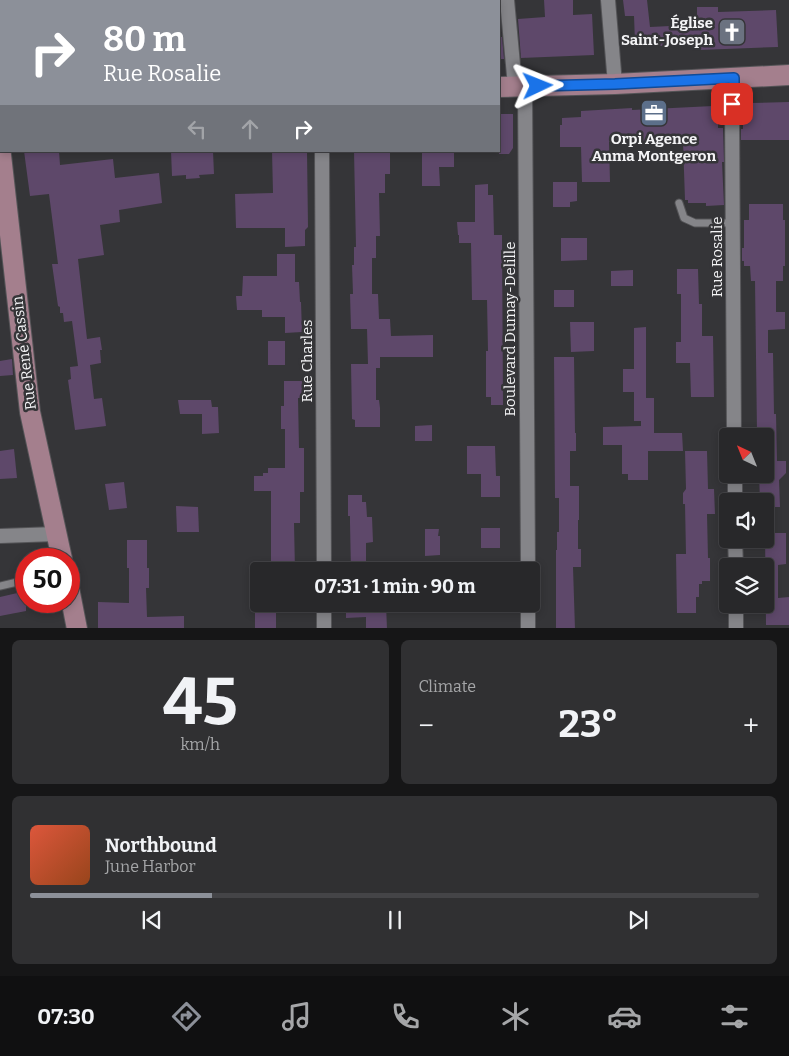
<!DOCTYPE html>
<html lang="en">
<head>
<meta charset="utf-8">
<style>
  :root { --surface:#28282a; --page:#303032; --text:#f1f3f6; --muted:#a5a6a8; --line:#444447; --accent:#8c9099 }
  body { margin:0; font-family:Bitter,serif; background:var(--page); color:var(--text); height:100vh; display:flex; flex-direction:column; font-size:19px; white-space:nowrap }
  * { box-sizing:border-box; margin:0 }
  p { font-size:16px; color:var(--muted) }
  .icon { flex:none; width:28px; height:28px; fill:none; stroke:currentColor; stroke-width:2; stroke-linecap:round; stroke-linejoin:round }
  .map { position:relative; height:628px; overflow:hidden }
  .details { display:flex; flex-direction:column; gap:12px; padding:12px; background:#161617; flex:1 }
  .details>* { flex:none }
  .guide { position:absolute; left:0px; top:0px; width:500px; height:152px; box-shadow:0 2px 8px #0003,0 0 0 1px var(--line); background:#8c9099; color:#fff; overflow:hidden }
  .needle { width:32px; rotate:317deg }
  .tools { position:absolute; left:719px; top:428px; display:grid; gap:10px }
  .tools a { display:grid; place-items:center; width:55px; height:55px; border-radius:5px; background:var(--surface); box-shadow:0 2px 8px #0003,0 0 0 1px var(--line); font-size:25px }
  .speed { position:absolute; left:15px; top:548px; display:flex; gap:10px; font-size:25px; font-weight:700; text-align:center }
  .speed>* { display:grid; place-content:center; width:65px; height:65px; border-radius:50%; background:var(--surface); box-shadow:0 2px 8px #0003,0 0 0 1px var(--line); line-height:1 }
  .speed .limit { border:8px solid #d22; background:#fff; color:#111 }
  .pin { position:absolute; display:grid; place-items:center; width:42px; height:42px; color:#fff; margin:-21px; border-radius:10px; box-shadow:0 2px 8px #0006 }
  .me { position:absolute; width:55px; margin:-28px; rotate:88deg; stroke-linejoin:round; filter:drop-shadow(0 0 4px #0008) }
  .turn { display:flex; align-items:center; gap:18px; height:105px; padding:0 20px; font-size:22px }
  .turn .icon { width:65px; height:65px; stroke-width:2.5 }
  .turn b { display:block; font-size:35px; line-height:42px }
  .lanes { display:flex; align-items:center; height:48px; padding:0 20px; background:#0003; justify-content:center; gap:25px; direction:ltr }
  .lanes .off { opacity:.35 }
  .big { font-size:38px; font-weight:700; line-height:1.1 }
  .details .card { flex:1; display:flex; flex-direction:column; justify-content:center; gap:8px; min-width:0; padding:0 18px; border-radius:8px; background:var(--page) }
  .details .dial { align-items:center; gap:0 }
  .dial b { font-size:65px; line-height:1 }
  .song { display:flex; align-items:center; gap:15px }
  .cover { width:60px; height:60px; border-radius:8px; background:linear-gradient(135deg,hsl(10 70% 55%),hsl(20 70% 35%)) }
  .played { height:5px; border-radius:2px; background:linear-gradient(90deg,var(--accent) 25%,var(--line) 25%) }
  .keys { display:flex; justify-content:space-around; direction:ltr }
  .heat { display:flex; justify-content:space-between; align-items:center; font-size:28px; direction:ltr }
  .details .tiles { flex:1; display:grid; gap:12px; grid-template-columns:1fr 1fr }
  .card:last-child { grid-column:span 2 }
  .trip { position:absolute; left:250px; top:562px; width:290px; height:50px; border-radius:5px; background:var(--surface); box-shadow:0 2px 8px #0003,0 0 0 1px var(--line); font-weight:700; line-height:50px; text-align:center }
  .tabs { display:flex; height:80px; justify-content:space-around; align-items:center; background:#101011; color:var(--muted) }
  .tabs .icon { width:35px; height:35px }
  .tabs .on { color:var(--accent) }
  .tabs b { font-size:22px; color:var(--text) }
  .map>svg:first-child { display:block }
  .building { fill:#5e486a }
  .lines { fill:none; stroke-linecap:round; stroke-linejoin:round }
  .service-casing { stroke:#545457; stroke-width:9 }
  .minor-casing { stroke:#545457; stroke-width:16 }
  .tertiary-casing { stroke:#545457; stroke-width:20 }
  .secondary-casing { stroke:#545457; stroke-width:22 }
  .service { stroke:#858589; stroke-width:7 }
  .minor { stroke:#858589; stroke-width:14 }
  .tertiary { stroke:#858589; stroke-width:18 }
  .secondary { stroke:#a47f8d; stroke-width:20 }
  .route-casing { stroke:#114b97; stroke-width:12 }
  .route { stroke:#1a73e8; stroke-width:9 }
  .labels { text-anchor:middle; stroke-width:5; stroke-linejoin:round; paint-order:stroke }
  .poi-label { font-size:15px; font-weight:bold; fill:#f4f4f6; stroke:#353538; text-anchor:end }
  .street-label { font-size:15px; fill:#f4f4f6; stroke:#353538 }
</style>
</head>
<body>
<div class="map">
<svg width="789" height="629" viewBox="0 0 789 629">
  <rect width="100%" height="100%" fill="#353538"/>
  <g class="building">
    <path d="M544,0h29v15l19,-1 2,41 -73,3 -3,-39 27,-2z"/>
    <path d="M623,0h24l3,27 40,-2 7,-8v-10h21v5l58,-2 2,37 -79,3 -1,-6 -58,3 -5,-4 -1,-27h-9z"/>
    <path d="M499,37h3l2,22h-5z"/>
    <path d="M789,102v38h-48v-11h2v-19l7,-7z"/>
    <path d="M713,106l5,5v17h5l1,34h-2l2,43 -18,1v-3h-18v-3h-3l-2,-58 -48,3v-3h-26l1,40h-28l-1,-35h-21v-22h2v-7l19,-1v-6l51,-3v2z"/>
    <path d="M499,114h14v34l-4,6h-10z"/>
    <path d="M24,151h35l1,14 53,-6 2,19 44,-5 3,30 -43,7 1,12 -20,3 4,30 -26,4 9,80 13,-2 2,13h-2l1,13 -11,2 4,34 8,-1 4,28 -31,4 -7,-50 3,-1 -1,-12 8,-1 -6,-45 -8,1 -1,-9h-3v-6l-2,-1 -6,-42h6l-9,-70 -19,2z"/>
    <path d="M171,151h42l1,23 -15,1 1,3 -14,1v-4l-14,1z"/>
    <path d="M272,151h35l1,76 -3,3v16l-20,1v-19h-49l-1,-34 38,-1z"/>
    <path d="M354,151h36v23h-5v19h-6l1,43h-4v22h-4v36h6l1,25h11l1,17 42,-1v22h-53v11h-4v32h3l1,8v19h-25v-7l-3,-1 -1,-55h17l-1,-35h-16l-1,-35h3l-1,-29h2v-18h2z"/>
    <path d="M422,151h32v16h-15l1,19h-18z"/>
    <path d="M553,182h24v19l-7,1v5h-17z"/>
    <path d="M488,184v11h5l1,40h8l1,170h-12v-8h-5v-46h2l-1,-51h-15l-1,-57h-12v-8h-1l-1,-13h18v-37z"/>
    <path d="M749,204h34v16h2v46h-2v15h-7v31h9v17l-17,1v23h5l1,61h2l1,47h9v12l-7,7 1,27h-15v-6h-5l-1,-27h6v-38h-6v-3h-2l-2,-152h-4l-1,-15h-6v-5h-2v-13h2v-28h5z"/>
    <path d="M561,238h26v22l-26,1z"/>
    <path d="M277,254h18v28h4l1,20h1l1,30 -17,1v-16h-23v-7h-25l-1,-14h6l1,-20h34z"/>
    <path d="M677,269h21l1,35h3v32h11l1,61h-23l-1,-34h-14v-21h5v-48h-4z"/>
    <path d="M633,270v16h-22v-15z"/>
    <rect x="554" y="290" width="20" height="17"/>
    <path d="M570,322h24v29l-23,1z"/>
    <path d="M646,327v71h8v35h28l1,18h-35v29h-20v-6h-6v-29h-19v-18l38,-1v-5h-7v-29h-11v-23h11v-41z"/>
    <rect x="268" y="341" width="17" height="24"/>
    <path d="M554,357h20l1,76h1v18h-6v35h9v34h-1v29h3v18h-8l2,62h-19v-79h1v-18h2v-34h-4z"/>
    <path d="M12,359l1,16 -13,1v-15z"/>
    <path d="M284,381h18v17h-4l1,50h5v44h-4v31h-6l1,48h-24v-80h-17v-15h9v-3h5v-5h17v-39h-4v-23h3z"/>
    <path d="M178,400h33l1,7h6l1,26 -17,1v-20h-22z"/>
    <path d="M432,425v16h-17v-15z"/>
    <path d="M467,446h28l1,30h4v21h-19v-23h-14z"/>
    <path d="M14,449l3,29 -17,1v-28z"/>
    <path d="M685,451h22l1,38h6l1,25h-8l1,44h2v23h-8v3h-3v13h-3v16h-19l-1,-59h10l-1,-50h-2v-11l3,-4z"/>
    <path d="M124,482l3,26 -18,2 -4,-26z"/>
    <path d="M348,495h14v7h4l1,15h5l1,25 -7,1v28h-15l-1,-48v-7h-2z"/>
    <path d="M176,506l22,1 1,25h-22z"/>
    <rect x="481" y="528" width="19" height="20"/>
    <path d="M425,529h14l-1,7h2v19l-15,1z"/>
    <path d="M765,533h21v31l-8,1v33l11,-1v28h-23z"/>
    <path d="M127,540h20v28h2v20h-3l1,29 37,-1v13h-86v-27l31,1v-35h-2z"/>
    <path d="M26,591v20l-26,5v-19z"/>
    <path d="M258,604h18v25h-21v-18h3z"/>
    <path d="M346,604h40l1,25h-21v-12l-20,1z"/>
  </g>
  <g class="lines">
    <g class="service-casing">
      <g id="service">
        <path d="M385,1v-1"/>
        <path d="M679,203l5,15 11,5h38"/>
        <path d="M0,586l26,-6"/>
      </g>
    </g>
    <g class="minor-casing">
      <g id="minor">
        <path d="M507,0l8,86"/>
        <path d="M608,0l7,84"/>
        <path d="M734,78v12l-2,14 2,332"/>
        <path d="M525,86l3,485"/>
        <path d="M322,151l2,420"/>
        <path d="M735,474v27"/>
        <path d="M0,536l56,-2"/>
        <path d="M735,539l1,27"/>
        <path d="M324,604v25"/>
        <path d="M528,604v25"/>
        <path d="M736,604v25"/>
      </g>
    </g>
    <g class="tertiary-casing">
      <path id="tertiary" d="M23,0l1,1"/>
    </g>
    <g class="secondary-casing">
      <g id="secondary">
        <path d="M499,87l116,-3 174,-9"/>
        <path d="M0,111l1,-1"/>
        <path d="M0,146l30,266 32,147"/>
        <path d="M69,588l8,41"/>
      </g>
    </g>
    <use href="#service" class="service"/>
    <use href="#minor" class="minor"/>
    <use href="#tertiary" class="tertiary"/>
    <use href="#secondary" class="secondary"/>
  </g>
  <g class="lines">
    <g class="route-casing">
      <path id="route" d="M538,86l77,-2 119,-6v12l-2,14"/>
    </g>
    <use href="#route" class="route"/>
  </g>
  <defs>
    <g id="church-square" transform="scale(1.4375)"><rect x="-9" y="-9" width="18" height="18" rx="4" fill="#6b7280" stroke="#353538"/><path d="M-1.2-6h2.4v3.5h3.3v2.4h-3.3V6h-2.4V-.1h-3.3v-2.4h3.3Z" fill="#fff"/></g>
    <g id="office-square" transform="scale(1.4375)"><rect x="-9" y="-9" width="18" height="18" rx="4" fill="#5c6f8a" stroke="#353538"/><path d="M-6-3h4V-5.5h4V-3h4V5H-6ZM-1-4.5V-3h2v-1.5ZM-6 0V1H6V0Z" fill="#fff"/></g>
  </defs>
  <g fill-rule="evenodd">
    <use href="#church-square" x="732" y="32"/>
    <use href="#office-square" x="654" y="113"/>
  </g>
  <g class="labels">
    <g class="poi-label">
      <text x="713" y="28">Église<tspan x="713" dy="17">Saint-Joseph</tspan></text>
      <text x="654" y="144" text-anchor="middle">Orpi Agence<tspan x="654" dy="17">Anma Montgeron</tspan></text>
    </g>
    <g class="street-label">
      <text transform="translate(717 257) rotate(-90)" y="5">Rue Rosalie</text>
      <text transform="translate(510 329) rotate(-90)" y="5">Boulevard Dumay-Delille</text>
      <text transform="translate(24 353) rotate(-97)" y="5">Rue René Cassin</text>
      <text transform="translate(307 361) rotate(-90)" y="5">Rue Charles</text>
    </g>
  </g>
</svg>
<div class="tools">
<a><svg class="needle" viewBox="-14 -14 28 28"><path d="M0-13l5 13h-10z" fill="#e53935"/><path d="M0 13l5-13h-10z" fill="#a5a6a8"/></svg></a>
<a><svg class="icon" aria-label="sound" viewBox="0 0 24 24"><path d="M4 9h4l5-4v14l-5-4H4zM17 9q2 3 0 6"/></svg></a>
<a><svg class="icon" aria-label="layers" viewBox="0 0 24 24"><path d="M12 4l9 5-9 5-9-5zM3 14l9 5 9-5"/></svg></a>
</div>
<div class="speed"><div class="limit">50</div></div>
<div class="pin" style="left:732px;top:104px;background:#d93025"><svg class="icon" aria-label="arrive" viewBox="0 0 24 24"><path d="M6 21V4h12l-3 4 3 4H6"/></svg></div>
<svg class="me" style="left:538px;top:86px" viewBox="-20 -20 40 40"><path d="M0-17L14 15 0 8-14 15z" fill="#1a73e8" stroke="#fff" stroke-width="4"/></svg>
<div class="trip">07:31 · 1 min · 90 m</div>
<div class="guide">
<div class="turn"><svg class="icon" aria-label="right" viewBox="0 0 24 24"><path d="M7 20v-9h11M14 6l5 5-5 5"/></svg><div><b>80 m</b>Rue Rosalie</div></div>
<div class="lanes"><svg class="icon off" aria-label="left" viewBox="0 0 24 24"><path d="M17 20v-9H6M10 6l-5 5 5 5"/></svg><svg class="icon off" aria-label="ahead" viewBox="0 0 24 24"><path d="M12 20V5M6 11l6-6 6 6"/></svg><svg class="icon" aria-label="right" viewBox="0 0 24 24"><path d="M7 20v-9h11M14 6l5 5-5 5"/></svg></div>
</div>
</div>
<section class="details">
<div class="tiles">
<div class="card dial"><b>45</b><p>km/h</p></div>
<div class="card"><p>Climate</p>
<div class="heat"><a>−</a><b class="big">23°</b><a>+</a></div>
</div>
<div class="card">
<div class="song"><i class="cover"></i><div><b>Northbound</b><p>June Harbor</p></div></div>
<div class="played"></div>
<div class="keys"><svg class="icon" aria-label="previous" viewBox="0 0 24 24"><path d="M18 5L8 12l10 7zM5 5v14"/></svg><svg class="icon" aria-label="pause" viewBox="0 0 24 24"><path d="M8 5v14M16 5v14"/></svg><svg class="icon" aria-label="next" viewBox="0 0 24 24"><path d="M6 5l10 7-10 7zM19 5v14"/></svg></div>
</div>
</div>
</section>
<nav class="tabs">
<b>07:30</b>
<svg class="icon on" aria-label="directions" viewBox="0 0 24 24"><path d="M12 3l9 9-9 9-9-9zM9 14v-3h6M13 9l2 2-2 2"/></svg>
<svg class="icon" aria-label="music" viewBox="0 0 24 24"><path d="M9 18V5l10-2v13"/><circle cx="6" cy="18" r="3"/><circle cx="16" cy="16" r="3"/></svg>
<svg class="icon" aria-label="phone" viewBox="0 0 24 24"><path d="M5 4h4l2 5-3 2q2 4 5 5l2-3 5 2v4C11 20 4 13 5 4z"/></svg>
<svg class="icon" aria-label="climate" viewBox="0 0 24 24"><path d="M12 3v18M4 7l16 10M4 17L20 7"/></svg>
<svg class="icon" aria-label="car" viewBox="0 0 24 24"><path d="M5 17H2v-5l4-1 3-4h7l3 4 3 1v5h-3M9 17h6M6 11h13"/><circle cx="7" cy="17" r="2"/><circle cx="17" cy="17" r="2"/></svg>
<svg class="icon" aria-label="filters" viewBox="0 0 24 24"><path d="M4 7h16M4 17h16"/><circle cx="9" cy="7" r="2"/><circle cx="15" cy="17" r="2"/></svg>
</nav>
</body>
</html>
